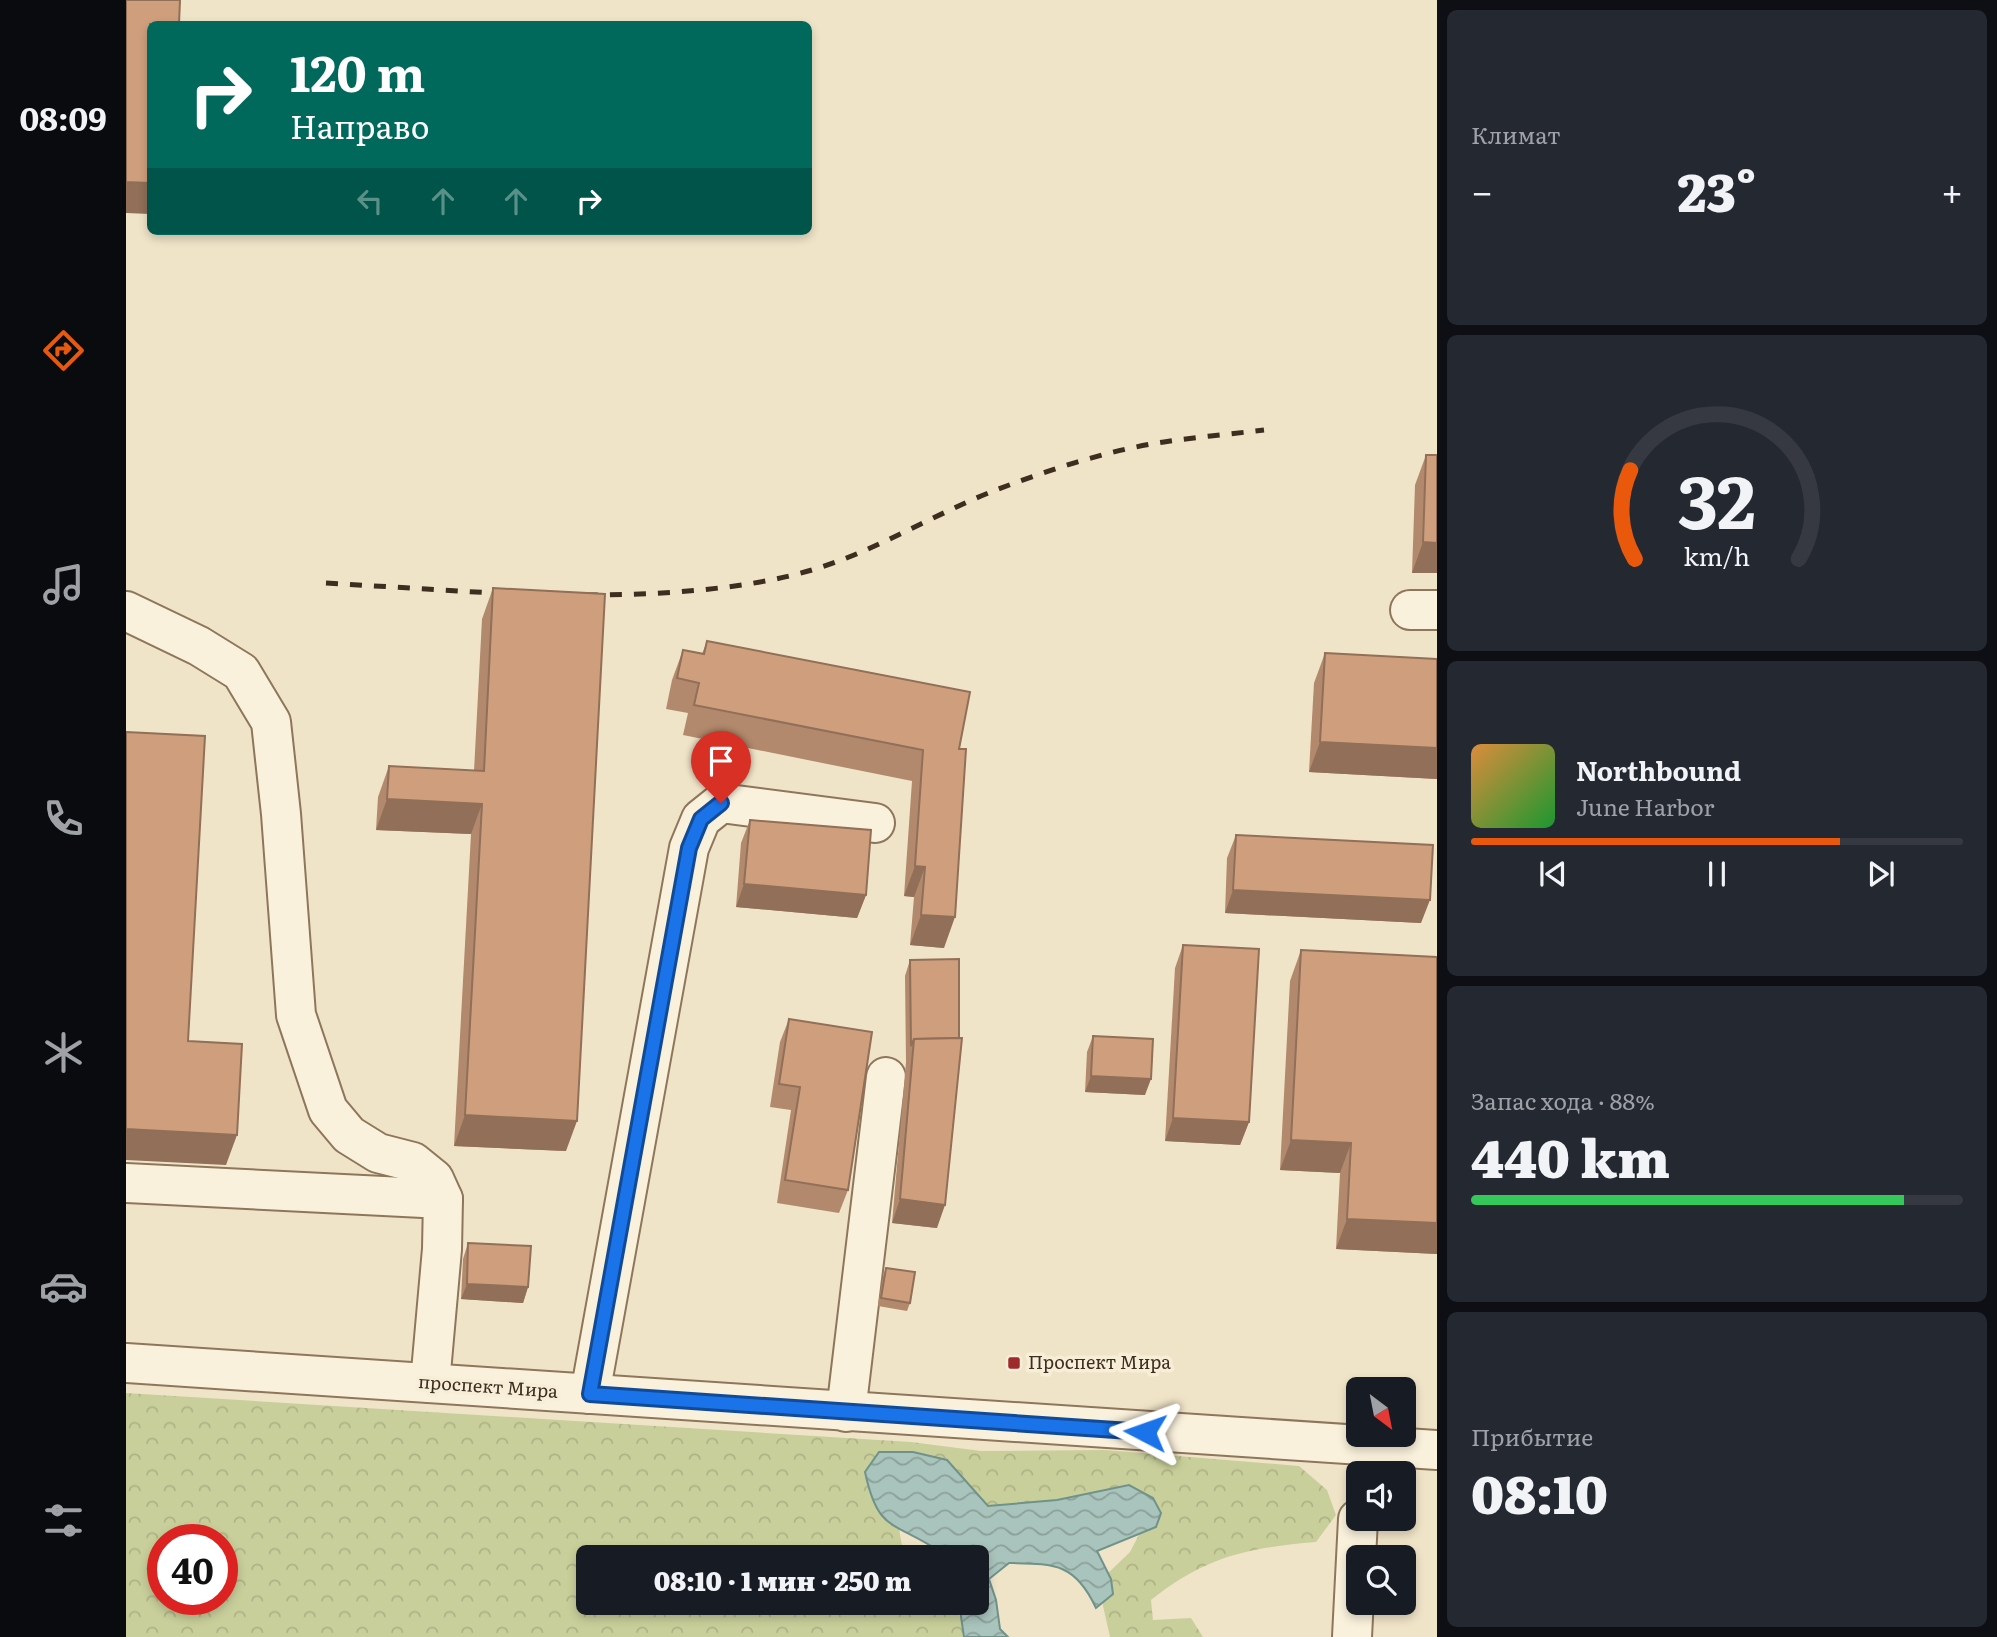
<!DOCTYPE html>
<html lang="ru">
<head>
<meta charset="utf-8">
<style>
  :root { --surface:#171b24; --page:#242831; --text:#f1f3f6; --muted:#9ea1a6; --line:#363941; --accent:#ea580c }
  body { margin:0; font-family:Literata,serif; background:var(--page); color:var(--text); height:100vh; display:flex; flex-direction:column; font-size:26px; white-space:nowrap }
  * { box-sizing:border-box; margin:0 }
  p { font-size:23px; color:var(--muted) }
  .icon { flex:none; width:38px; height:38px; fill:none; stroke:currentColor; stroke-width:2; stroke-linecap:round; stroke-linejoin:round }
  .map { position:relative; flex:1; overflow:hidden }
  .drawer { display:flex; flex-direction:column; gap:10px; padding:10px; background:#0d0f14; width:560px }
  .drawer>* { flex:none }
  .guide { position:absolute; left:21px; top:21px; width:665px; height:214px; border-radius:10px; box-shadow:0 4px 10px #0003; background:#00695c; color:#fff; overflow:hidden }
  .needle { width:46px; rotate:148deg }
  .controls { position:absolute; left:1220px; top:1377px; display:grid; gap:14px }
  .controls a { display:grid; place-items:center; width:70px; height:70px; border-radius:10px; background:var(--surface); box-shadow:0 4px 10px #0003; font-size:35px }
  .speed { position:absolute; left:21px; top:1524px; display:flex; gap:14px; font-size:35px; font-weight:700; text-align:center }
  .speed>* { display:grid; place-content:center; width:91px; height:91px; border-radius:50%; background:var(--surface); box-shadow:0 4px 10px #0003; line-height:1 }
  .speed .limit { border:10px solid #d22; background:#fff; color:#111 }
  .pin { position:absolute; display:grid; place-items:center; width:60px; height:60px; color:#fff; margin:-72px -30px; border-radius:50% 50% 50% 0; rotate:-45deg; box-shadow:0 0 7px #0007 }
  .pin .icon { rotate:45deg }
  .me { position:absolute; width:77px; margin:-38px; rotate:274deg; stroke-linejoin:round; filter:drop-shadow(0 0 5px #0008) }
  .turn { display:flex; align-items:center; gap:24px; height:147px; padding:0 28px; font-size:32px }
  .turn .icon { width:91px; height:91px; stroke-width:2.5 }
  .turn b { display:block; font-size:49px; line-height:60px }
  .lanes { display:flex; align-items:center; height:66px; padding:0 28px; background:#0003; justify-content:center; gap:35px; direction:ltr }
  .lanes .off { opacity:.35 }
  .big { font-size:52px; font-weight:800; line-height:1.1 }
  .drawer .card { flex:1; display:flex; flex-direction:column; justify-content:center; gap:10px; min-width:0; padding:0 24px; border-radius:10px; background:var(--page) }
  .drawer .dial { align-items:center; gap:0 }
  .dial svg { height:182px; overflow:visible; fill:none; stroke:var(--line); stroke-width:7; stroke-linecap:round; text-anchor:middle }
  .dial text { fill:var(--text); stroke:none }
  .song { display:flex; align-items:center; gap:21px }
  .cover { width:84px; height:84px; border-radius:10px; background:linear-gradient(135deg,hsl(30 70% 55%),hsl(130 70% 35%)) }
  .played { height:7px; border-radius:4px; background:linear-gradient(90deg,var(--accent) 75%,var(--line) 75%) }
  .keys { display:flex; justify-content:space-around; direction:ltr }
  .heat { display:flex; justify-content:space-between; align-items:center; font-size:38px; direction:ltr }
  .charge { height:10px; border-radius:5px; background:linear-gradient(90deg,#34c759 88%,var(--line) 0) }
  .trip { position:absolute; left:450px; top:1545px; width:413px; height:70px; border-radius:10px; background:var(--surface); box-shadow:0 4px 10px #0003; font-weight:800; line-height:70px; text-align:center }
  main { display:flex; flex:1; min-height:0 }
  .menu { display:flex; flex-direction:column; width:126px; justify-content:space-around; align-items:center; background:#090b0e; color:var(--muted) }
  .menu .icon { width:49px; height:49px }
  .menu .selected { color:var(--accent) }
  .menu b { font-size:32px; color:var(--text) }
  .map>svg:first-child { display:block }
  .forest { fill:url(#forest-crowns); fill-rule:evenodd }
  .water { fill:url(#water-waves); stroke:#6f938a; stroke-width:2 }
  .lines { fill:none; stroke-linecap:round; stroke-linejoin:round }
  .minor-casing { stroke:#8d765c; stroke-width:42 }
  .minor { stroke:#faf1dc; stroke-width:38 }
  .rail { stroke:#3d2e20; stroke-width:5; stroke-dasharray:12 12; stroke-linecap:butt }
  .wall { fill:#b2896c }
  .shaded-wall { fill:#916f58 }
  .building { fill:#cf9f7d; stroke:#916f58; stroke-width:2 }
  .route-casing { stroke:#114b97; stroke-width:18 }
  .route { stroke:#1a73e8; stroke-width:12 }
  .poi-dot { fill:#9e2a2b; stroke:#f7eed8; stroke-width:2.5 }
  .labels { text-anchor:middle; stroke-width:7; stroke-linejoin:round; paint-order:stroke }
  .poi-label { font-size:18px; fill:#3d2e20; stroke:#f7eed8; text-anchor:start }
  .street-label { font-size:18px; fill:#3d2e20; stroke:#f7eed8 }
</style>
</head>
<body>
<main>
<nav class="menu">
<b>08:09</b>
<svg class="icon selected" aria-label="directions" viewBox="0 0 24 24"><path d="M12 3l9 9-9 9-9-9zM9 14v-3h6M13 9l2 2-2 2"/></svg>
<svg class="icon" aria-label="music" viewBox="0 0 24 24"><path d="M9 18V5l10-2v13"/><circle cx="6" cy="18" r="3"/><circle cx="16" cy="16" r="3"/></svg>
<svg class="icon" aria-label="phone" viewBox="0 0 24 24"><path d="M5 4h4l2 5-3 2q2 4 5 5l2-3 5 2v4C11 20 4 13 5 4z"/></svg>
<svg class="icon" aria-label="climate" viewBox="0 0 24 24"><path d="M12 3v18M4 7l16 10M4 17L20 7"/></svg>
<svg class="icon" aria-label="car" viewBox="0 0 24 24"><path d="M5 17H2v-5l4-1 3-4h7l3 4 3 1v5h-3M9 17h6M6 11h13"/><circle cx="7" cy="17" r="2"/><circle cx="17" cy="17" r="2"/></svg>
<svg class="icon" aria-label="filters" viewBox="0 0 24 24"><path d="M4 7h16M4 17h16"/><circle cx="9" cy="7" r="2"/><circle cx="15" cy="17" r="2"/></svg>
</nav>
<div class="map">
<svg width="1311" height="1637" viewBox="0 0 1311 1637">
  <defs>
    <pattern id="forest-crowns" width="20" height="18" patternUnits="userSpaceOnUse" patternTransform="scale(1.75)"><rect width="20" height="18" fill="#c9cf9b"/><path d="M2 6a3 3 0 1 1 6 0M12 15a3 3 0 1 1 6 0" fill="none" stroke="#aeb285"/></pattern>
    <pattern id="water-waves" width="16" height="10" patternUnits="userSpaceOnUse" patternTransform="scale(1.75)"><rect width="16" height="10" fill="#a9c4bc"/><path d="M0 5q4-4 8 0t8 0" fill="none" stroke="#8ba098"/></pattern>
  </defs>
  <rect width="100%" height="100%" fill="#f0e4c8"/>
  <path class="forest" d="M0,1393l785,49 70,9 124,-1 194,16 28,24 9,25 -20,27c-69,6 -110,14 -165,58l2,20 38,-2 12,19h-93l-7,-31v-28l27,-26 17,-33 -250,-2 7,40 -316,1v45h359l33,34h-854zM37,1540h59v60h-59z"/>
  <path class="water" d="M753,1452h34l34,8 41,46 69,-6 72,-15 24,13 8,15 -5,14 -59,24 14,28 2,15 -17,14c-21,-45 -41,-44 -87,-45l-20,16 7,21 4,29 8,8h-44l-5,-34h17v-45l-35,-1 -2,-6c-45,-30 -61,-18 -74,-79z"/>
  <g class="lines">
    <g class="minor-casing">
      <g id="minor">
        <path d="M1284,610h27"/>
        <path d="M0,611l73,35 42,26 30,50 10,92 15,201 32,95 21,25 29,18 35,9 21,17 9,20 -1,50 -12,134"/>
        <path d="M0,1183l317,16"/>
        <path d="M0,1363l1311,87"/>
        <path d="M464,1394l99,-546 12,-29 20,-16 154,20"/>
        <path d="M720,1412l40,-335"/>
        <path d="M1226,1637l6,-118"/>
      </g>
    </g>
    <use href="#minor" class="minor"/>
    <g class="rail">
      <path d="M200,583l183,11"/>
      <path d="M460,595c71,0 158,-5 226,-25 64,-19 122,-56 184,-80 52,-20 113,-40 168,-48 33,-5 67,-8 100,-12"/>
    </g>
  </g>
  <g class="wall">
    <path d="M1300,455h11v118h-25l3,-88z"/>
    <path d="M367,588l73,563 -112,-5 17,-312 -95,-4 2,-33 11,-31 85,5 8,-152z"/>
    <path d="M581,641l252,108 -15,199 -34,-3 4,-48 -10,-1 8,-115 -229,-46 5,-22 -22,-4 6,-29 11,-30 19,4z"/>
    <path d="M1199,653l112,6v120l-128,-7 5,-89z"/>
    <path d="M624,820l116,75 -9,23 -121,-11 5,-64z"/>
    <path d="M1110,835l185,88 -196,-10 2,-55z"/>
    <path d="M1057,945l66,177 -9,23 -75,-4 10,-173z"/>
    <path d="M1175,950l136,304 -101,-5 4,-76 -60,-3 10,-189z"/>
    <path d="M784,960l27,268 -45,-5 14,-161 -1,-86z"/>
    <path d="M663,1019l59,171 -9,23 -62,-10 14,-93 -21,-3 10,-65z"/>
    <path d="M967,1036l52,59 -60,-3 2,-40z"/>
    <path d="M342,1243l60,44 -5,16 -62,-4 2,-40z"/>
    <path d="M760,1268l24,35 -3,8 -29,-5 5,-30z"/>
  </g>
  <g class="shaded-wall">
    <path d="M0,182l24,1v31l-24,-1z"/>
    <path d="M1297,542l14,1v30h-25z"/>
    <path d="M1194,742l117,6v31l-128,-7z"/>
    <path d="M261,799l95,5 -11,30 -95,-4z"/>
    <path d="M789,866l10,1 -11,30 -10,-1z"/>
    <path d="M618,884l122,11 -9,23 -121,-11z"/>
    <path d="M1107,890l197,10 -9,23 -196,-10z"/>
    <path d="M795,915l34,2 -11,31 -34,-3z"/>
    <path d="M965,1076l60,3 -6,16 -60,-3z"/>
    <path d="M339,1115l112,6 -11,30 -112,-5z"/>
    <path d="M1047,1118l76,4 -9,23 -75,-4z"/>
    <path d="M0,1129l111,6 -11,30 -100,-5z"/>
    <path d="M1165,1140l60,3 -11,30 -60,-3z"/>
    <path d="M774,1199l45,6 -8,23 -45,-5z"/>
    <path d="M1221,1219l90,4v31l-101,-5z"/>
    <path d="M341,1284l61,3 -5,16 -62,-4z"/>
  </g>
  <g class="building">
    <path d="M0,0h54l-1,24h-29v159l-24,-1z"/>
    <path d="M1300,455h11v88l-14,-1z"/>
    <path d="M367,588l112,6 -28,527 -112,-6 17,-311 -95,-5 2,-33 95,5z"/>
    <path d="M581,641l263,51 -11,57h7l-11,168 -34,-2 4,-48 -10,-1 8,-116 -229,-45 5,-22 -22,-5 6,-28 21,4z"/>
    <path d="M1199,653l112,6v89l-117,-6z"/>
    <path d="M0,732l79,4 -17,305 54,3 -5,91 -111,-6z"/>
    <path d="M624,820l121,10 -5,65 -122,-11z"/>
    <path d="M1110,835l197,10 -3,55 -197,-10z"/>
    <path d="M1057,945l76,4 -10,173 -76,-4z"/>
    <path d="M1175,950l136,7v266l-90,-4 4,-76 -60,-3z"/>
    <path d="M833,959v79l-45,1 -3,7 -1,-86z"/>
    <path d="M663,1019l83,13 -24,158 -63,-10 15,-93 -21,-3z"/>
    <path d="M967,1036l60,3 -2,40 -60,-3z"/>
    <path d="M836,1038l-17,167 -45,-6 14,-160z"/>
    <path d="M342,1243l63,3 -3,41 -61,-3z"/>
    <path d="M760,1268l29,4 -5,31 -29,-5z"/>
  </g>
  <g class="lines">
    <g class="route-casing">
      <path id="route" d="M595,803l-20,16 -12,29 -99,546 555,38"/>
    </g>
    <use href="#route" class="route"/>
  </g>
  <rect class="poi-dot" x="881" y="1356" width="14" height="14" rx="3.5"/>
  <g class="labels">
    <g class="poi-label">
      <text x="902" y="1369">Проспект Мира</text>
    </g>
    <g class="street-label">
      <text transform="translate(362 1387) rotate(4)" y="6">проспект Мира</text>
    </g>
  </g>
</svg>
<div class="controls">
<a><svg class="needle" viewBox="-14 -14 28 28"><path d="M0-13l5 13h-10z" fill="#e53935"/><path d="M0 13l5-13h-10z" fill="#9ea1a6"/></svg></a>
<a><svg class="icon" aria-label="sound" viewBox="0 0 24 24"><path d="M4 9h4l5-4v14l-5-4H4zM17 9q2 3 0 6"/></svg></a>
<a><svg class="icon" aria-label="search" viewBox="0 0 24 24"><circle cx="10" cy="10" r="6"/><path d="M15 15l6 6"/></svg></a>
</div>
<div class="speed"><div class="limit">40</div></div>
<div class="pin" style="left:595px;top:803px;background:#d93025"><svg class="icon" aria-label="arrive" viewBox="0 0 24 24"><path d="M6 21V4h12l-3 4 3 4H6"/></svg></div>
<svg class="me" style="left:1019px;top:1432px" viewBox="-20 -20 40 40"><path d="M0-17L14 15 0 8-14 15z" fill="#1a73e8" stroke="#fff" stroke-width="4"/></svg>
<div class="trip">08:10 · 1 мин · 250 m</div>
<div class="guide">
<div class="turn"><svg class="icon" aria-label="right" viewBox="0 0 24 24"><path d="M7 20v-9h11M14 6l5 5-5 5"/></svg><div><b>120 m</b>Направо</div></div>
<div class="lanes"><svg class="icon off" aria-label="left" viewBox="0 0 24 24"><path d="M17 20v-9H6M10 6l-5 5 5 5"/></svg><svg class="icon off" aria-label="ahead" viewBox="0 0 24 24"><path d="M12 20V5M6 11l6-6 6 6"/></svg><svg class="icon off" aria-label="ahead" viewBox="0 0 24 24"><path d="M12 20V5M6 11l6-6 6 6"/></svg><svg class="icon" aria-label="right" viewBox="0 0 24 24"><path d="M7 20v-9h11M14 6l5 5-5 5"/></svg></div>
</div>
</div>
<section class="drawer">
<div class="card"><p>Климат</p>
<div class="heat"><a>−</a><b class="big">23°</b><a>+</a></div>
</div>
<div class="card dial"><svg viewBox="0 0 100 80">
<path d="M14 69A42 42 0 1 1 86 69"/>
<path d="M14 69A42 42 0 0 1 12 30" stroke="#ea580c"/>
<text x="50" y="56" font-size="32" font-weight="700">32</text>
<text x="50" y="72" font-size="11">km/h</text>
</svg></div>
<div class="card">
<div class="song"><i class="cover"></i><div><b>Northbound</b><p>June Harbor</p></div></div>
<div class="played"></div>
<div class="keys"><svg class="icon" aria-label="previous" viewBox="0 0 24 24"><path d="M18 5L8 12l10 7zM5 5v14"/></svg><svg class="icon" aria-label="pause" viewBox="0 0 24 24"><path d="M8 5v14M16 5v14"/></svg><svg class="icon" aria-label="next" viewBox="0 0 24 24"><path d="M6 5l10 7-10 7zM19 5v14"/></svg></div>
</div>
<div class="card"><p>Запас хода · 88%</p><b class="big">440 km</b><div class="charge"></div></div>
<div class="card"><p>Прибытие</p><b class="big">08:10</b></div>
</section>
</main>
</body>
</html>
